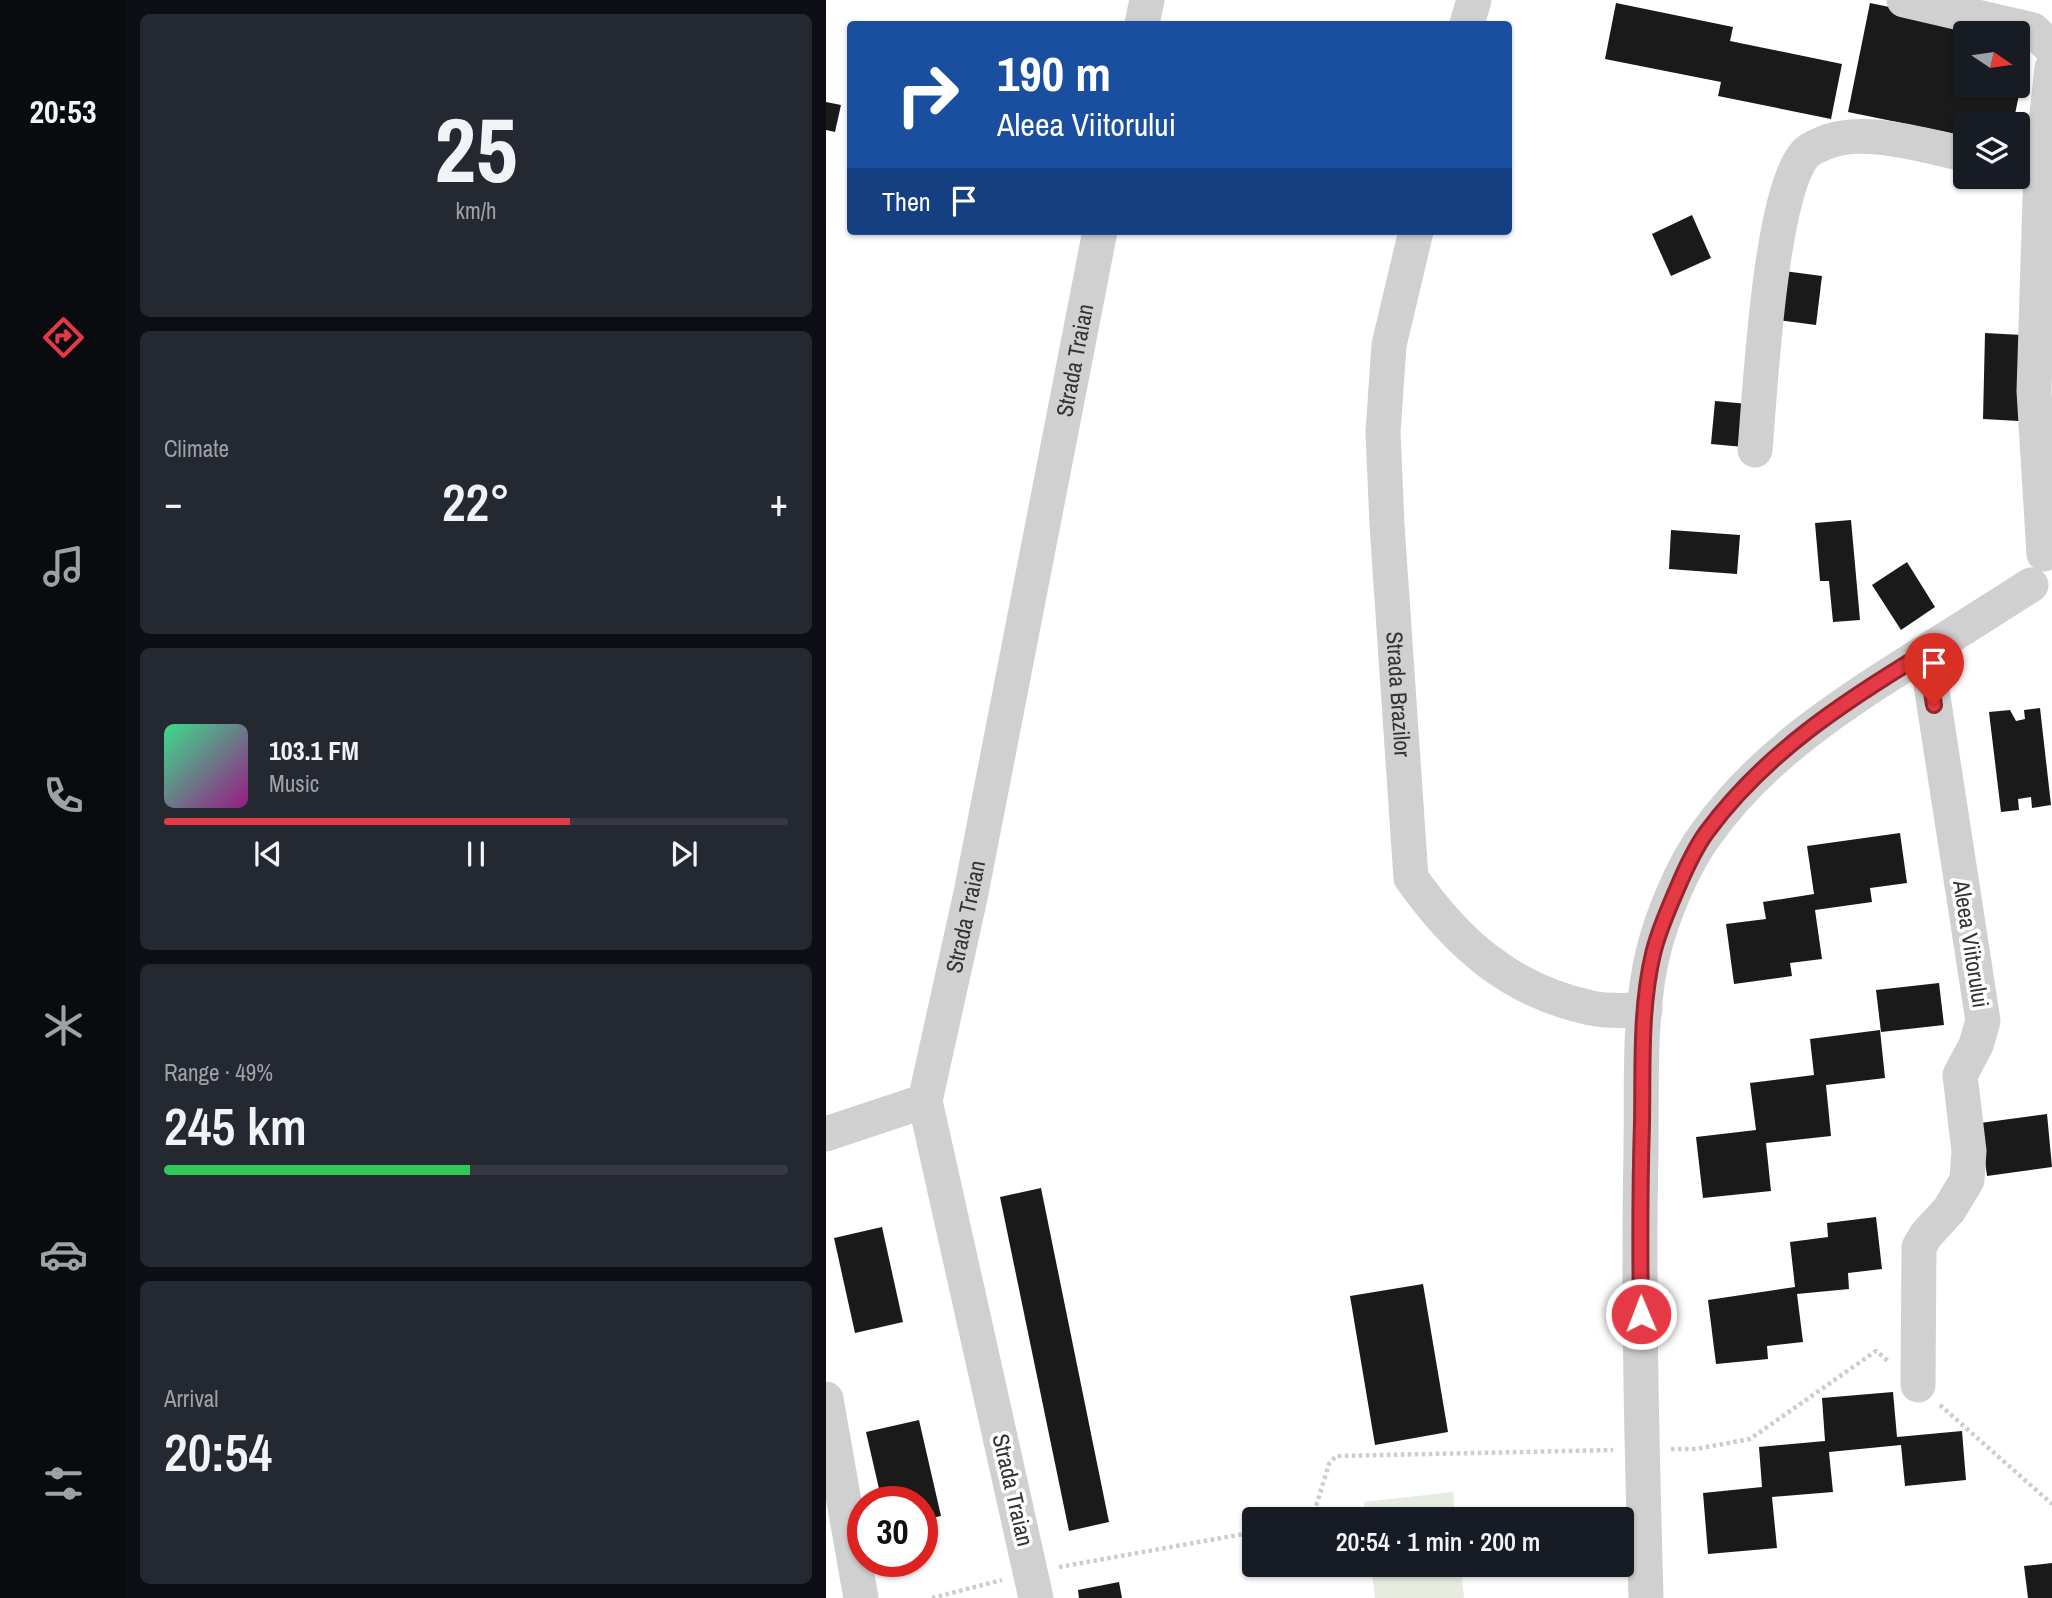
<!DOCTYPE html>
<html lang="en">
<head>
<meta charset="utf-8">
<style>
  :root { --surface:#171b24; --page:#242831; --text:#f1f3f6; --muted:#9ea1a6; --line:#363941; --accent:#e63946 }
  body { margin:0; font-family:"Archivo Narrow",sans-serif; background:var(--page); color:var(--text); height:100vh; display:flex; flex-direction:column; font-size:26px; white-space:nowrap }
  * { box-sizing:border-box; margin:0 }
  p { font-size:23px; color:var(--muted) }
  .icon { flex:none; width:38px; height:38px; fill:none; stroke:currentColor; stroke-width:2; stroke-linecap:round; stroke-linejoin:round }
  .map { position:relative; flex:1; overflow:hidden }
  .details { display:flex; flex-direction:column; gap:14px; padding:14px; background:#0d0f14; width:700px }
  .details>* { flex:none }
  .hud { position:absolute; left:21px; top:21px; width:665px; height:214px; border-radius:7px; box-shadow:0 2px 5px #0004; background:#1a4fa0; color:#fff; overflow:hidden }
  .needle { width:46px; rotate:103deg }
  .buttons { position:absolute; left:1127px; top:21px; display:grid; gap:14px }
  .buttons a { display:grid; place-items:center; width:77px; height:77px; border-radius:7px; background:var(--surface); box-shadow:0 2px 5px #0004; font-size:35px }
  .speed { position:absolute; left:21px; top:1486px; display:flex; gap:14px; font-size:35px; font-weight:700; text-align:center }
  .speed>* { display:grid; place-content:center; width:91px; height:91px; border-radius:50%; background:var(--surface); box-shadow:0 2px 5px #0004; line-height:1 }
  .speed .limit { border:10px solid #d22; background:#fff; color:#111 }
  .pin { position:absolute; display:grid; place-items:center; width:60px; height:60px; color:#fff; margin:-72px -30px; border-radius:50% 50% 50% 0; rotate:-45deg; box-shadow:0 0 7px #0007 }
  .pin .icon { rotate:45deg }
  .me { position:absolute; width:77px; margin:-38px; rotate:359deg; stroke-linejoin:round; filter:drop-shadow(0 0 5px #0008) }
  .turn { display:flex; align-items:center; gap:24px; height:147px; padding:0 35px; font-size:32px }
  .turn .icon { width:91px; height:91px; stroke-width:2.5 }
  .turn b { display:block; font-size:49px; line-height:60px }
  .then { display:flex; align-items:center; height:66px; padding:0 35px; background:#0003; gap:14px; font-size:26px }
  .big { font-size:52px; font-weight:600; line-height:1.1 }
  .details .tile { flex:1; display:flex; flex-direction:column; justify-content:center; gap:10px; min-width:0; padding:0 24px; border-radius:10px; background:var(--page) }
  .details .dial { align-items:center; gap:0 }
  .dial b { font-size:91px; line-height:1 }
  .song { display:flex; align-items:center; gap:21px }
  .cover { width:84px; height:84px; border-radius:10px; background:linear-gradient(135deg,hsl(150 70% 55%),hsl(310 70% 35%)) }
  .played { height:7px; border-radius:4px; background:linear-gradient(90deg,var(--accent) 65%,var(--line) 65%) }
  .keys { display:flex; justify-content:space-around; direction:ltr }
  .heat { display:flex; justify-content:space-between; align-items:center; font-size:38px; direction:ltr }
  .charge { height:10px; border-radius:5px; background:linear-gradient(90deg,#34c759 49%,var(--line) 0) }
  .trip { position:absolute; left:416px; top:1507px; width:392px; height:70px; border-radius:7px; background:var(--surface); box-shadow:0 2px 5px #0004; font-weight:600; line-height:70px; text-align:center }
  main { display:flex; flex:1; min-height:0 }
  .menu { display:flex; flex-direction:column; width:126px; justify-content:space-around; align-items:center; background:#090b0e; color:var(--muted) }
  .menu .icon { width:49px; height:49px }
  .menu .current { color:var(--accent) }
  .menu b { font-size:32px; color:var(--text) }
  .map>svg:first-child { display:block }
  .green { fill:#e6ecdf }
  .building { fill:#1a1a1a }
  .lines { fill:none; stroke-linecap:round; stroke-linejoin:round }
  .path { stroke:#cdcdcd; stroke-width:4.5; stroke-dasharray:3.5 3.5; stroke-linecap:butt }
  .minor { stroke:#d0d0d0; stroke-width:35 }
  .route-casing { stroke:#96252e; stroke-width:18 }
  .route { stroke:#e63946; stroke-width:12 }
  .labels { text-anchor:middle; stroke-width:7; stroke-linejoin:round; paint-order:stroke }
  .street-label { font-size:23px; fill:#333; stroke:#fff }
</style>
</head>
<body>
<main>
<nav class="menu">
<b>20:53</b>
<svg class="icon current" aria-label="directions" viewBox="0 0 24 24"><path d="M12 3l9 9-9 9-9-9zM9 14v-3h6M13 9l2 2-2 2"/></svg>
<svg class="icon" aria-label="music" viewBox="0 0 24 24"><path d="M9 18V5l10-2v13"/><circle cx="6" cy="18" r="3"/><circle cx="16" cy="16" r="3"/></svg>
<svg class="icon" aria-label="phone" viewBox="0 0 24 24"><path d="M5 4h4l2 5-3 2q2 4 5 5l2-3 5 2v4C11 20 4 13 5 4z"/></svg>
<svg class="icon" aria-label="climate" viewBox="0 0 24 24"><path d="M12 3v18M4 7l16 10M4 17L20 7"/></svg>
<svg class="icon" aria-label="car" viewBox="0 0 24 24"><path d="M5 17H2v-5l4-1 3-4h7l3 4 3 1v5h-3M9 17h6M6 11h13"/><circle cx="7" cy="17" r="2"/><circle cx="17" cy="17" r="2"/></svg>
<svg class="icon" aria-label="filters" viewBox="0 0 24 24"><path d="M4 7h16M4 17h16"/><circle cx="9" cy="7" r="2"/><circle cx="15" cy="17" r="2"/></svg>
</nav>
<section class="details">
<div class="tile dial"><b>25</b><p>km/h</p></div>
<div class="tile"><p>Climate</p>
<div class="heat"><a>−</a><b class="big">22°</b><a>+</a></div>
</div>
<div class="tile">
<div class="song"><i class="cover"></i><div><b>103.1 FM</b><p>Music</p></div></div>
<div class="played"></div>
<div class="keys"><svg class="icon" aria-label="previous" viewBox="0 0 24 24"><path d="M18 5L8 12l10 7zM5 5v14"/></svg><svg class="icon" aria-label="pause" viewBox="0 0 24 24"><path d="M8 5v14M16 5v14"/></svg><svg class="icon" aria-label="next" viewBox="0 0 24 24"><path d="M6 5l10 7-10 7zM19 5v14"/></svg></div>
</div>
<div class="tile"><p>Range · 49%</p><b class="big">245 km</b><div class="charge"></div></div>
<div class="tile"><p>Arrival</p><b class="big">20:54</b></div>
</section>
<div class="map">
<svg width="1226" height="1598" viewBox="0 0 1226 1598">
  <rect width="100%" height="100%" fill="#fff"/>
  <g class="green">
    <path d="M627,1492l2,27h-89l-2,-17z"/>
    <path d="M545,1565h90l3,33h-89z"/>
  </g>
  <g class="building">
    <path d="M790,3l117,24 -3,14 112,23 -11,55 -113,-23 3,-14 -116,-23z"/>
    <path d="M1044,3l140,29 -45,1v53h53v-52l13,2 -18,88h-48v12l-117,-24z"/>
    <path d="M0,102l15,3 -6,27 -9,-2z"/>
    <path d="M866,215l19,43 -40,18 -19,-42z"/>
    <path d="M958,271l38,5 -6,49 -38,-5z"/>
    <path d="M1159,333l37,2 -3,86 -36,-2z"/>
    <path d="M889,401l33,3 -4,43 -33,-3z"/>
    <path d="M1025,520l9,100 -27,2 -4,-41h-9l-5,-58z"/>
    <path d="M845,530l69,5 -3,39 -68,-5z"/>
    <path d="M1081,562l28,45 -34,23 -29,-45z"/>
    <path d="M1214,708l11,97 -19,3 -1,-11 -13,2 1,11 -18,2 -12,-100 21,-2 6,11 9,-2 -1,-9z"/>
    <path d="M1074,833l7,50 -37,5 2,14 -57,8 7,49 -32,4 2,13 -58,8 -8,-60 40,-5 -3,-17 51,-8 -7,-48z"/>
    <path d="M1113,983l5,42 -63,7 -5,-42z"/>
    <path d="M1054,1030l5,48 -59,7 5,51 -65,7 5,48 -68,7 -7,-61 60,-7 -6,-47 64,-8 -4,-36z"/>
    <path d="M1221,1114l5,53 -65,9 -7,-53z"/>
    <path d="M215,1188l68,334 -40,9 -69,-334z"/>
    <path d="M1050,1217l6,52 -34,4 1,16 -52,5 6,48 -36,4 1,13 -52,5 -8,-64 87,-13 -5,-45 38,-5 -1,-14z"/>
    <path d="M56,1227l21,95 -48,11 -21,-95z"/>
    <path d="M597,1284l25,148 -73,13 -25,-149z"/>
    <path d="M1067,1392l4,45 65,-6 4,49 -61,6 -4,-41 -72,7 4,40 -61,5 5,51 -69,6 -5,-61 59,-6 -3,-40 66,-6 -3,-43z"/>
    <path d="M93,1420l22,96 -19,4v-18h-40l-16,-70z"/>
    <path d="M1226,1563v35h-24l-4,-32z"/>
    <path d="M293,1582l3,16h-43l-1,-8z"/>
  </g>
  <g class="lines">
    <g class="path">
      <path d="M1114,1405l112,99"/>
      <path d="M845,1449h25l54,-10 126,-88 12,10"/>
      <path d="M486,1519l17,-55 7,-8 277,-6"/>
      <path d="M233,1567l196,-35"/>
      <path d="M106,1598l70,-18"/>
    </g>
    <g class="minor">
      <path d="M1078,0l129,30 19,19"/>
      <path d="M316,24l5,-24"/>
      <path d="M641,24l7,-24"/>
      <path id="s1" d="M590,231l-27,114 -6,87 4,93 24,353c46,65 99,113 180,130 17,4 37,2 54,2"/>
      <path d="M929,450c5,-57 15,-261 51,-297 4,-4 13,-8 18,-10 39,-17 101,3 141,11"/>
      <path d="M1218,554l-10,-163 7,-223 11,-100"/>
      <path d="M0,1134l99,-33"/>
      <path d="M1092,1385l1,-138 7,-12 23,-25 18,-30 2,-29 -9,-76 16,-30 7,-24 -57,-369"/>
      <path d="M0,1399l35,199"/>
      <path id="s2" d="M210,1598l-111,-497 46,-208 129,-662"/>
      <path d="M820,1598c-4,-149 -8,-299 -5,-448 1,-63 -3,-135 12,-197 9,-37 30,-88 53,-119 57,-80 138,-131 219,-182 36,-22 71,-45 106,-67"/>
    </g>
  </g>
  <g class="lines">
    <g class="route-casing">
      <path id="route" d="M815,1314c-1,-63 -1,-127 1,-191 1,-55 -2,-114 11,-169 5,-22 15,-44 24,-65 8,-19 17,-39 29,-56 58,-79 137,-131 220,-181l8,53"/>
    </g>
    <use href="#route" class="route"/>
  </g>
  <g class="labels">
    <g class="street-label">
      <text dy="8" stroke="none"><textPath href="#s2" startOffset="1265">Strada Traian</textPath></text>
      <text dy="8" stroke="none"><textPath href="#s1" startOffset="467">Strada Brazilor</textPath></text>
      <text dy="8" stroke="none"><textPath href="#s2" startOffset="698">Strada Traian</textPath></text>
      <text transform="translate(1145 944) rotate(81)" y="8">Aleea Viitorului</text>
      <text transform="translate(187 1490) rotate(77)" y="8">Strada Traian</text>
    </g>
  </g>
</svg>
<div class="buttons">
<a><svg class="needle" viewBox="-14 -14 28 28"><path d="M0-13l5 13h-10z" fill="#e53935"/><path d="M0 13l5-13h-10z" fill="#9ea1a6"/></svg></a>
<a><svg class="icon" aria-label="layers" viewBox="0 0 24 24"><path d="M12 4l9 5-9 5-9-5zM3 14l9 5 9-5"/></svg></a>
</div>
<div class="speed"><div class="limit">30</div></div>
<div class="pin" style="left:1108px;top:705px;background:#d93025"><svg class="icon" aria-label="arrive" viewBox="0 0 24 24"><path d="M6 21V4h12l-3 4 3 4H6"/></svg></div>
<svg class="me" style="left:815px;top:1314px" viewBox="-20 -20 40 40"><circle r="17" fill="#e63946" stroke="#fff" stroke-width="3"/><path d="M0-11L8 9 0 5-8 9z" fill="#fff"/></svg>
<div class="trip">20:54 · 1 min · 200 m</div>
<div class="hud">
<div class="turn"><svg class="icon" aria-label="right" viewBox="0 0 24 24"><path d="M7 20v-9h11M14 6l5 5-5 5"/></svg><div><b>190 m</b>Aleea Viitorului</div></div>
<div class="then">Then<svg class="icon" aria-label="arrive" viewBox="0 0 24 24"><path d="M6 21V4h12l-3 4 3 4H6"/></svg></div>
</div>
</div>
</main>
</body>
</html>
